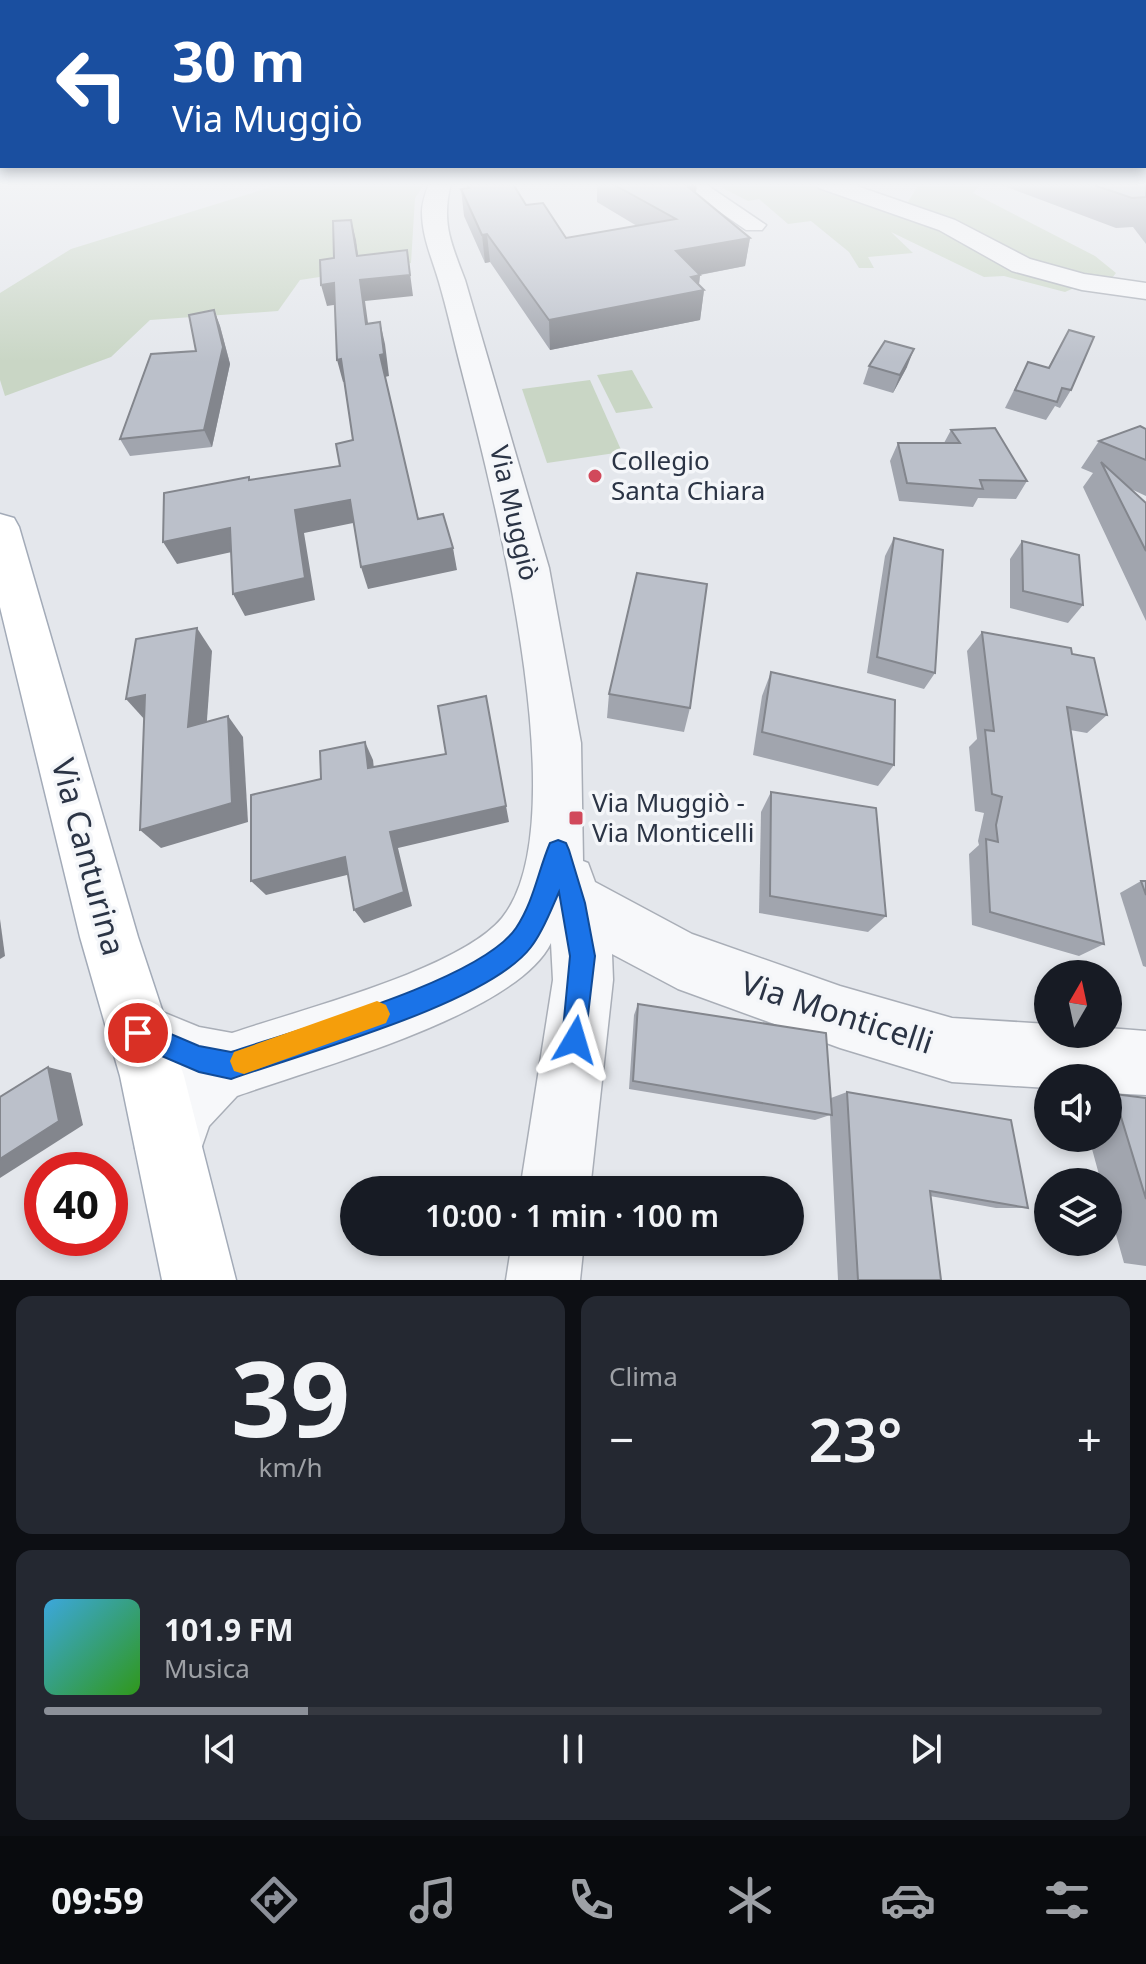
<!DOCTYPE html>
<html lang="it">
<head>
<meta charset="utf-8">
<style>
  :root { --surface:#171b24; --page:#242831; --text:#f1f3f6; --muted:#9ea1a6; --line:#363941; --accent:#8c9099 }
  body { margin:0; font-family:"Noto Sans",sans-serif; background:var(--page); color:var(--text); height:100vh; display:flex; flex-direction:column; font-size:30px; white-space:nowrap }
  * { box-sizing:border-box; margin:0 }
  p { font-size:26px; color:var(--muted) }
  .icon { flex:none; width:44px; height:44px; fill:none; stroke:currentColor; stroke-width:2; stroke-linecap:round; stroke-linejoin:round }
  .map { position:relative; height:1280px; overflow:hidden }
  .sheet { display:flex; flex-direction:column; gap:16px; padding:16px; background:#0d0f14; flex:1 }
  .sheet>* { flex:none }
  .top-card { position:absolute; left:0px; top:0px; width:1146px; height:168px; box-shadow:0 4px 12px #0003; background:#1a4fa0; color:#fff; overflow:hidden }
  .needle { width:52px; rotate:9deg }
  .controls { position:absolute; left:1034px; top:960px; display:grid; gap:16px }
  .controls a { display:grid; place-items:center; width:88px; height:88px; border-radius:50%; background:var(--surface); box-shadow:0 4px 12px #0003; font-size:40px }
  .speed { position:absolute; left:24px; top:1152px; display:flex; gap:16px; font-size:40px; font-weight:700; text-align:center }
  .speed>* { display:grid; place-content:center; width:104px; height:104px; border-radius:50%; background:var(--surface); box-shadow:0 4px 12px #0003; line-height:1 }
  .speed .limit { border:12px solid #d22; background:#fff; color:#111 }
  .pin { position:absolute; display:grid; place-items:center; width:68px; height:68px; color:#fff; margin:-34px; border:4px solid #fff; border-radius:50%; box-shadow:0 2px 8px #0007 }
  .me { position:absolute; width:88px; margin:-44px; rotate:7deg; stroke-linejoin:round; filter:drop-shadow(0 0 6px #0008) }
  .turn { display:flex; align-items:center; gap:28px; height:168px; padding:0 40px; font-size:36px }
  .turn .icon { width:104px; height:104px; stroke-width:2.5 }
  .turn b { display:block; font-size:56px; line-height:68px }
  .big { font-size:60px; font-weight:600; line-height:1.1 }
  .sheet .tile { flex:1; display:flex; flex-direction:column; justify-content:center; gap:12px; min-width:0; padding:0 28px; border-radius:16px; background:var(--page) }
  .sheet .dial { align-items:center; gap:0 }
  .dial b { font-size:104px; line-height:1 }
  .song { display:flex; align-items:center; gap:24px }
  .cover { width:96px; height:96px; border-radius:12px; background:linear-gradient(135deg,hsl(200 70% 55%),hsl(110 70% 35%)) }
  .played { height:8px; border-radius:4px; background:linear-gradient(90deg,var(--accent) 25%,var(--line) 25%) }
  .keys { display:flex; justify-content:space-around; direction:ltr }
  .heat { display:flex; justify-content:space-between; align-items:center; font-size:44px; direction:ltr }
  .sheet .tiles { flex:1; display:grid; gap:16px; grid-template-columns:1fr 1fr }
  .tile:last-child { grid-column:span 2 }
  .trip { position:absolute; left:340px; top:1176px; width:464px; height:80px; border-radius:40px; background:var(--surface); box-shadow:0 4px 12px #0003; font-weight:600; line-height:80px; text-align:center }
  .tab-bar { display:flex; height:128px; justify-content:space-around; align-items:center; background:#090b0e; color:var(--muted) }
  .tab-bar .icon { width:56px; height:56px }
  .tab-bar .active { color:var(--accent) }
  .tab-bar b { font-size:36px; color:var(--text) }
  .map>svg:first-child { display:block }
  .green { fill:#c9d6c5 }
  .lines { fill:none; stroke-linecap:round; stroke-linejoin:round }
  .minor-casing { stroke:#a9aeb7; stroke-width:3 }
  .major-casing { stroke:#a3abb8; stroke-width:3 }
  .minor { fill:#f7f8fa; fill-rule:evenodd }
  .major { fill:#fff; fill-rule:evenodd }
  .wall { fill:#a1a5ae }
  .shaded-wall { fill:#83868d }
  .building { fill:#bbc0ca; stroke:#83868d; stroke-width:2 }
  .route { fill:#1a73e8; stroke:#114b97; stroke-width:2 }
  .slow { fill:#f59e0b }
  .poi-dot { fill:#d1495b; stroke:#f4f6f9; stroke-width:3 }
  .labels { text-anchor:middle; stroke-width:7; stroke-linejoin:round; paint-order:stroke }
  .poi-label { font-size:26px; fill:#2b3445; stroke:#f4f6f9; text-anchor:start }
  .street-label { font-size:26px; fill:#2b3445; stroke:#f4f6f9 }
  .near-street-label { font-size:32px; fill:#2b3445; stroke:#f4f6f9 }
</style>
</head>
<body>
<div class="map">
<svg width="1146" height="1280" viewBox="0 0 1146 1280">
  <rect width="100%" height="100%" fill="#e4e7ec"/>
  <g class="green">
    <path d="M284,183h141l-10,15 -4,65 -111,17 -22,31 -128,9 -39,37 -106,39 -5,-16v-87l71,-44z"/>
    <path d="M713,183h95l98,22 14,-22h62l-9,10 122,63 21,17 -4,5 -20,2 -27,12 -61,-16 -20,1 -93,-45 22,21 -45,4 6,11h-15l-10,-16 -38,-31 -23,3 -29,-25 -11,2z"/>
    <path d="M632,370l21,38 -37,5 -19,-38z"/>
    <path d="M590,380l32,72 -75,11 -25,-74z"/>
  </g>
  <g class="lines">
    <g class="minor-casing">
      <g id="minor">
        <path d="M429,183h22c-10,40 0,60 14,97l84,288 32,175 2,118 5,2 7,19 97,52 148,52 112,32 96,6v10h60v-6l38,3v64l-38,-2v-15h-60v10l-96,-6 -112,-34 -162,-59 -66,-35 1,26 -23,210h-70l33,-210 -2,-37c-35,72 -237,125 -314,153l-28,30 -16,46 -24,10 -24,-10 -10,-24 14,-45 16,-26 -49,-22 -9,-22 9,-22 22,-9 61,25 33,6c67,-23 227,-63 270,-115 78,-96 -12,-438 -42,-554 -7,-27 -13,-55 -21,-82 -7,-24 -17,-45 -17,-70 0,-10 4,-20 7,-29z"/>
        <path d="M678,183h26l62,42 -4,5h-16z"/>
        <path d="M816,183h32l107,37 75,39 54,15 62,9v16l-64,-9 -70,-19 -73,-41 -120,-42z"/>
        <path d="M512,1242h72l-4,38h-74z"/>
      </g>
    </g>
    <g class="major-casing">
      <path id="major" d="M0,514l14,4 5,9 119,410 46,139 52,204h-74l-42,-204 -40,-139 -80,-330z"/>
    </g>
    <use href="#minor" class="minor"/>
    <use href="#major" class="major"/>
  </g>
  <g class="wall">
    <path d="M466,183h32l68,55 71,-12 -40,-24v-19h100l-1,10 54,45 -5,28 -45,9 -1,10 5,5 -4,30 -150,30 -60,-88 -5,1 -21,-47 -3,-27 6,-1z"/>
    <path d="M999,183h147v61l-13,-17 -17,1 -117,-44z"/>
    <path d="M214,310l6,16 10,38 -18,83 -82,9 -10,-17 76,-88z"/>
    <path d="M1069,330l2,60 -11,18 -5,-2 -9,14 -41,-12 23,-46 20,6z"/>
    <path d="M869,366l38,1 -14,26 -30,-9z"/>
    <path d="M1146,429v67l-15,-7 15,14v118l-63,-134 10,-14 -12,-5 18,-27z"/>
    <path d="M951,430l76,51 -11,18 -38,-1 -5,9 -74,-6 -9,-40 8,-18h46z"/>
    <path d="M894,538l41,135 -11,16 -57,-16 18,-117z"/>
    <path d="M1022,541l61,64 -15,18 -58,-15v-49z"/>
    <path d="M982,632l90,22 35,61 -20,18 -17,-3 34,214 -25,12 -107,-31 -3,-71 10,-9 -1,-4 6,-28 -9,-2 -6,-64 8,-8 -10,-88z"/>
    <path d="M771,672l123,93 -16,21 -125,-31 9,-59z"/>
    <path d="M609,694l81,14 -6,24 -77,-14z"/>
    <path d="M771,792l115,124 -18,16 -109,-19 2,-101z"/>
    <path d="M1141,881h5v86l-3,-1 -23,-73z"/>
    <path d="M638,1004l193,94 16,-6 181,116h-32l-66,-12 11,84h-103l-8,-165 -15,5 -186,-31 5,-74z"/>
    <path d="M1114,1094l32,4v168l-22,-3 -16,-57v-24h-7l-12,-44h19v-43z"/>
  </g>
  <g class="shaded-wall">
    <path d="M691,183h6l-3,25 -8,-23z"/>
    <path d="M351,220l5,20 5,37 -4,-21z"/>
    <path d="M487,234l3,28 -5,1 -3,-28z"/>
    <path d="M750,238l-5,28 -73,14 4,-29z"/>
    <path d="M407,250l6,46 -48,5 6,44 -5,-21 -6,-44z"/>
    <path d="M700,275l-2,17 6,-2 -4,30 -150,30 -1,-30z"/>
    <path d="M334,283l6,21 -13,2 -6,-21z"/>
    <path d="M214,310l6,16 10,38 -18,83 -8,-17z"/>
    <path d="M380,322l5,22 4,32 -4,1 -5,-22z"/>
    <path d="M914,349l-7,18 -14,26 7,-18z"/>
    <path d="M341,359l6,22 -4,1 -6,-22z"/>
    <path d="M350,500l8,22 -54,11 11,67 -70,16 -12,-22 62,-84z"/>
    <path d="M230,528l11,22 -64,14 -14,-22z"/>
    <path d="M453,548l4,22 -89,19 -7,-22z"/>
    <path d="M197,628l15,23 -7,96 -17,-20z"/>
    <path d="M145,695v25l-19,-21z"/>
    <path d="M228,716l15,21 5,85 -87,26 -21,-18z"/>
    <path d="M365,742l8,18 3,26 -8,-18z"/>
    <path d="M506,806l3,16 -111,26 14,58 -48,17 -10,-13 36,-78z"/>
    <path d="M345,857l10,16 -89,22 -15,-14z"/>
    <path d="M0,919l5,37 -5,3z"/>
    <path d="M48,1067l23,6 12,52 -83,53v-19z"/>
  </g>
  <g class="building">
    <path d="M467,183h31l1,2 14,-1 13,21 17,-2 23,35 110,-19 -65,-36h80l-5,2 64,53 -74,13 24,24 -9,2 13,13 -155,30 -62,-86 -5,1 -21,-46 8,-1z"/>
    <path d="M1088,183h58v14l-14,1z"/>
    <path d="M351,220l6,36 50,-6 3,25 -50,5 6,44 14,-2 4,32 -4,1 38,164 25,-5 10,34 -92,19 -11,-67 -55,10 10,68 -72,16 -3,-66 -67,14 1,-49 85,-16v3l91,-14 -4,-22 17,-4 -12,-81 -4,1 -3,-77 -13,2 -1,-25 14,-2 -1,-37z"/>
    <path d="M214,310l9,37 -19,83 -84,9 31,-85 45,-3 -7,-36z"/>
    <path d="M1069,330l25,7 -23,53 -9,-2 -5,14 -42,-12 13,-28 21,6z"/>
    <path d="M885,341l29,8 -14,26 -31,-9z"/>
    <path d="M1140,426l6,3v31l-47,-19z"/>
    <path d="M995,428l32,53 -47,-1 3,9 -76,-6 -9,-40h62l-9,-13z"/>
    <path d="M1101,462l45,41v48z"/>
    <path d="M894,538l49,12 -8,123 -58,-16z"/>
    <path d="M1022,541l57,14 4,50 -60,-14z"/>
    <path d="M637,573l70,11 -17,124 -81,-14z"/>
    <path d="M197,628l-9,99 40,-11 4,87 -92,27 5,-135 -19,4 10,-60z"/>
    <path d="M982,632l89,16 1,6 22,4 13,57 -40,-8 37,237 -114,-32 -4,-73 12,3 -2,-17 6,-28 -10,-3 -7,-64 9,1z"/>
    <path d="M771,672l124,28 -1,65 -132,-33z"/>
    <path d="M486,696l20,110 -116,26 14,60 -50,18 -9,-53 -94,24v-86l70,-16 -1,-28 45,-9 3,26 78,-14 -8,-48z"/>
    <path d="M771,792l105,16 10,108 -116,-20z"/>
    <path d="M1141,881h5v14z"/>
    <path d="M638,1004l188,29 6,82 -199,-34z"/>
    <path d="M48,1067l11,54 -59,38v-62z"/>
    <path d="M847,1092l164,28 17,88 -98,-17 11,89h-83z"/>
    <path d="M1114,1094l32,4v101z"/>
  </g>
  <linearGradient id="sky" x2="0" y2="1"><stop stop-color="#8bb4dd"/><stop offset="0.51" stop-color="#f3f4f6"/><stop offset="1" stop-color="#f3f4f6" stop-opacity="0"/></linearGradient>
  <rect width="1146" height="362" fill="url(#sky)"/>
  <path class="route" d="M558,840l8,3 3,7 16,53 10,53 -11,93 -9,4 -9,-4 -4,-9 8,-84 -11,-64c-8,18 -16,40 -28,55 -43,57 -227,106 -300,132l-32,-7 -70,-30 -4,-9 4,-9 9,-4 61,26 32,6c65,-22 249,-71 285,-124 18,-27 22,-57 34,-85z"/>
  <path class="slow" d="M377,1001l9,4 4,9 -4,9 -142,51 -10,-3 -4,-10 4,-9z"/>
  <g class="poi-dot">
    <circle cx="595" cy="476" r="8"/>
    <rect x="568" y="810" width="16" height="16" rx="4"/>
  </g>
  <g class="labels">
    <g class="poi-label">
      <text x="611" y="470">Collegio<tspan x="611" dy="30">Santa Chiara</tspan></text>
      <text x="592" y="812">Via Muggiò -<tspan x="592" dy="30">Via Monticelli</tspan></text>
    </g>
    <g class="street-label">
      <text transform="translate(514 513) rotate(77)" y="9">Via Muggiò</text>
    </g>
    <g class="near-street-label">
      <text transform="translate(88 857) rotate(75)" y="11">Via Canturina</text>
      <text transform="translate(837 1013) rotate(18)" y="11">Via Monticelli</text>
    </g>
  </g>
</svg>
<div class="controls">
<a><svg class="needle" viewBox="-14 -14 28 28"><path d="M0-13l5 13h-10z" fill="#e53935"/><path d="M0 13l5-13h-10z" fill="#9ea1a6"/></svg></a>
<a><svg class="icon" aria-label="sound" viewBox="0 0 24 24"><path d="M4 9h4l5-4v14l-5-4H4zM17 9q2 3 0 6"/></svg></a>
<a><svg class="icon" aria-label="layers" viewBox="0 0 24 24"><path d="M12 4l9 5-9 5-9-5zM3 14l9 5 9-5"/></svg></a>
</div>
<div class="speed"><div class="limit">40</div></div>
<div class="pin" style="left:138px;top:1033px;background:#d93025"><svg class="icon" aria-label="arrive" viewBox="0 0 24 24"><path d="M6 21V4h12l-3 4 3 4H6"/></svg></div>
<svg class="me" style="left:575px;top:1040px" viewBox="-20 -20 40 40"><path d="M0-17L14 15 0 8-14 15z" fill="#1a73e8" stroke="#fff" stroke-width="4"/></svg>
<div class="trip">10:00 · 1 min · 100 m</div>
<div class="top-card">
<div class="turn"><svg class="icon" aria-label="left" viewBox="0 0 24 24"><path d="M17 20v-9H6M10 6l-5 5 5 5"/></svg><div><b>30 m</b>Via Muggiò</div></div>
</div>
</div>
<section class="sheet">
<div class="tiles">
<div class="tile dial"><b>39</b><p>km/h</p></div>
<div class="tile"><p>Clima</p>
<div class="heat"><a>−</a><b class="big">23°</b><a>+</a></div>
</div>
<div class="tile">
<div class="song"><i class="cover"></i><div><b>101.9 FM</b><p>Musica</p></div></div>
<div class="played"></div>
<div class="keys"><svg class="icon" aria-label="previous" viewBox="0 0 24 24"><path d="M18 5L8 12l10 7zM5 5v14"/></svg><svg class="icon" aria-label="pause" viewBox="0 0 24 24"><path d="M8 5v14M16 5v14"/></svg><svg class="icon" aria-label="next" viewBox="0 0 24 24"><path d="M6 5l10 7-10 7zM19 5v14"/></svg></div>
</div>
</div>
</section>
<nav class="tab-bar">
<b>09:59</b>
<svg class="icon active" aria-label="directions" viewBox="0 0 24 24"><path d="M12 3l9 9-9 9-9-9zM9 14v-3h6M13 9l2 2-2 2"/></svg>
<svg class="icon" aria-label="music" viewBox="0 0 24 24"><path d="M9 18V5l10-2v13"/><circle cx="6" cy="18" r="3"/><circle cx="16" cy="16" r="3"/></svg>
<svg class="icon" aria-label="phone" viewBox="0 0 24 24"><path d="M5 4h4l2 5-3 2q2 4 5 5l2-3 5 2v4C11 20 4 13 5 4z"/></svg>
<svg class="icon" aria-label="climate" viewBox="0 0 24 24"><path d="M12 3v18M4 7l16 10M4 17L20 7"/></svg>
<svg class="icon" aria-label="car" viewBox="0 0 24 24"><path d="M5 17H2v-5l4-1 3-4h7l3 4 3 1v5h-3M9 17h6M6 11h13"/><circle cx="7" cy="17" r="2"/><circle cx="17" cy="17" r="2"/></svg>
<svg class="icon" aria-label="filters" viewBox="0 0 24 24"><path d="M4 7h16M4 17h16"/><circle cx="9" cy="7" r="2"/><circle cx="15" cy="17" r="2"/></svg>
</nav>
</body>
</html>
